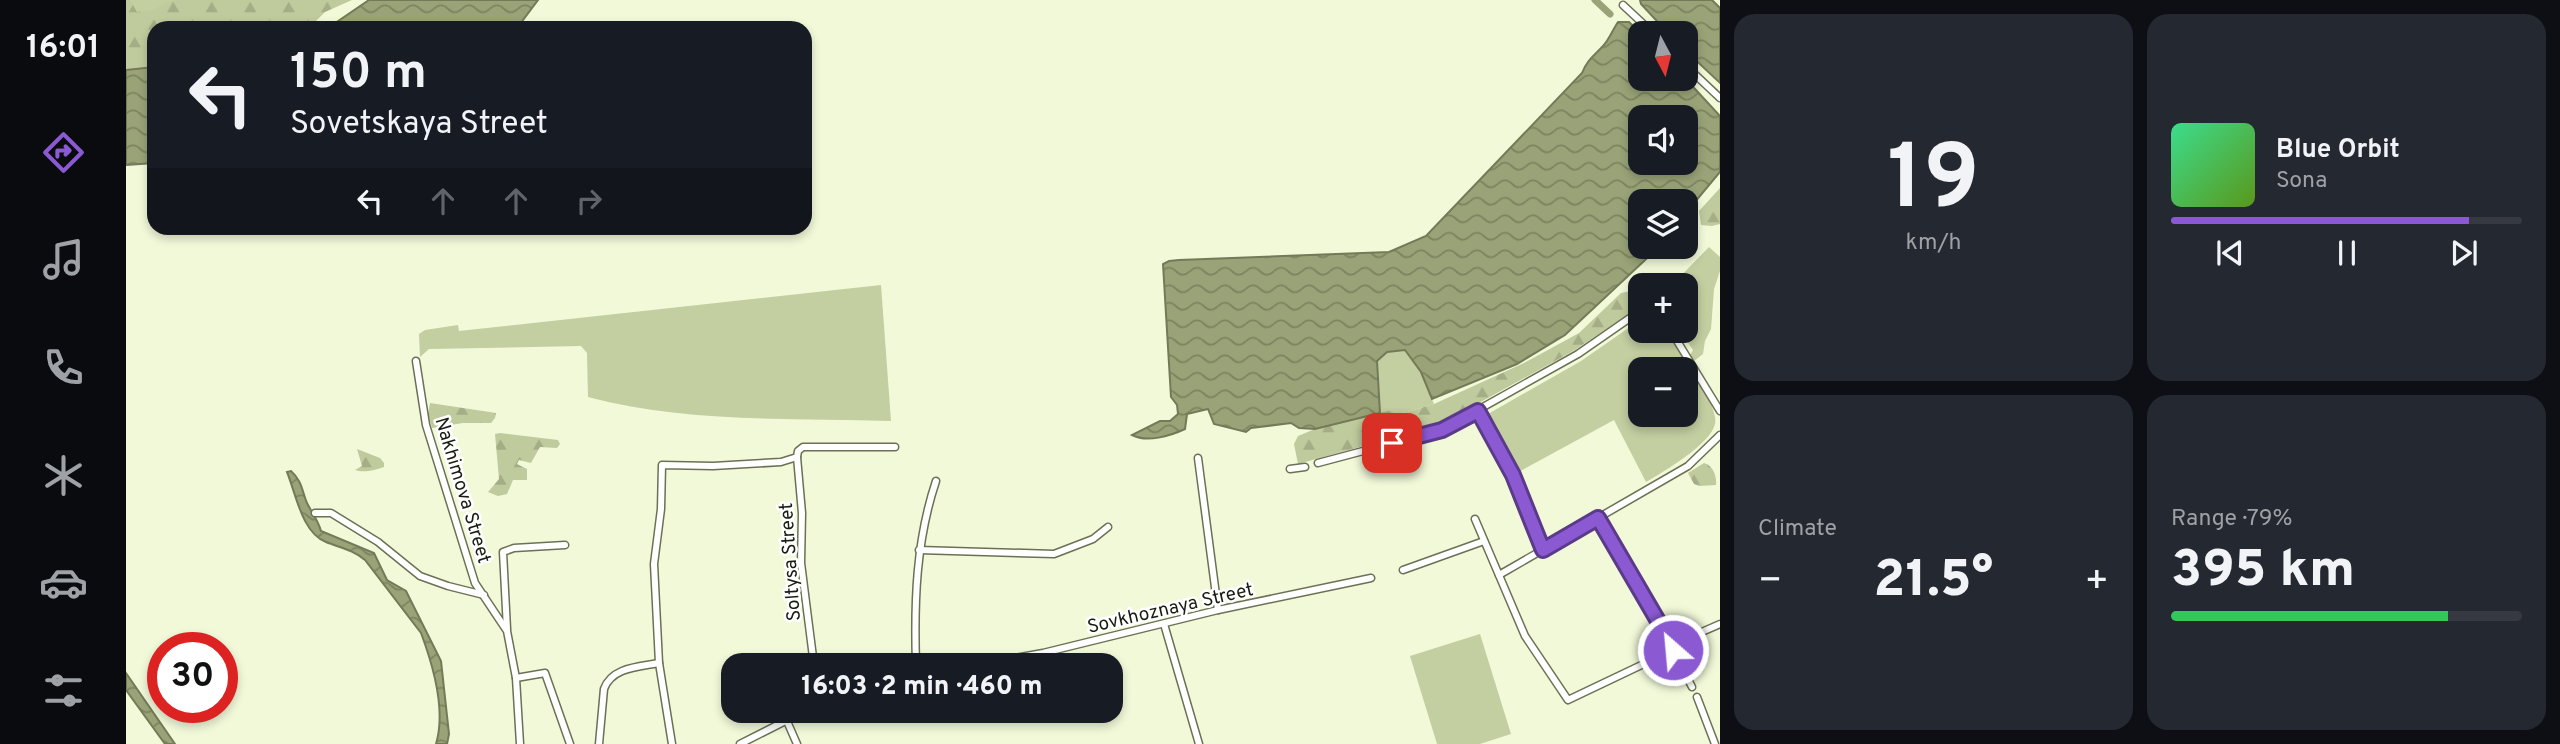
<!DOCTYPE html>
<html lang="en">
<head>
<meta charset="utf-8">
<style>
  :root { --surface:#171b24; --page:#242831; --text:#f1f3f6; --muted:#9ea1a6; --line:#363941; --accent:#8b5ad3 }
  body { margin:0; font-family:Overpass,sans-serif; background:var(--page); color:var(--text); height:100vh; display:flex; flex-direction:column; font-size:26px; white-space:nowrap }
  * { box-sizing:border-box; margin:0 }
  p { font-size:23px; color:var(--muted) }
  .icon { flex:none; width:38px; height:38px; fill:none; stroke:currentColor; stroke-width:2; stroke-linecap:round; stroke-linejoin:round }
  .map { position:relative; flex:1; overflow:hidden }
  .details { display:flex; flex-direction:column; gap:14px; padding:14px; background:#0d0f14; width:840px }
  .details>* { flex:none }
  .banner { position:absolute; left:21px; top:21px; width:665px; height:214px; border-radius:21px; box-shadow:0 4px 10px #0003; background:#171b24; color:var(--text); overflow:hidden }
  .needle { width:46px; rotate:173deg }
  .buttons { position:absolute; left:1502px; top:21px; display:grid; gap:14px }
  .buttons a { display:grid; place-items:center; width:70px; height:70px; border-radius:14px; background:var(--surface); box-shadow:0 4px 10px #0003; font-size:35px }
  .speed { position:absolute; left:21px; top:632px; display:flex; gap:14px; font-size:35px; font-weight:700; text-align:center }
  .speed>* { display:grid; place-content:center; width:91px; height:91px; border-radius:50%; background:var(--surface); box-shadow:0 4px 10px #0003; line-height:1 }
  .speed .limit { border:10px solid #d22; background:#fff; color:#111 }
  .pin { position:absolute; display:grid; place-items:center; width:60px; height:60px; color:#fff; margin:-30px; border-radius:14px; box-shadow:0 4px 10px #0006 }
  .me { position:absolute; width:77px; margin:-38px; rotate:333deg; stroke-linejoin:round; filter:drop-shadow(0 0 5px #0008) }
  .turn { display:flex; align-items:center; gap:24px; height:147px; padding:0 28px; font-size:32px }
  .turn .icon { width:91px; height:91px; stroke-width:2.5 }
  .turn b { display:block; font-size:49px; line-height:60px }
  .lanes { display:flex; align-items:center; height:66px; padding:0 28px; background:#0003; justify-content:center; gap:35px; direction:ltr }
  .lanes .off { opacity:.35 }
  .big { font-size:52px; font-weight:800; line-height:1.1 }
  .details .tile { flex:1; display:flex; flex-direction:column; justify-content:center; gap:10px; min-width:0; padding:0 24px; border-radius:21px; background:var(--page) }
  .details .dial { align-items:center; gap:0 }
  .dial b { font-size:91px; line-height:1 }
  .song { display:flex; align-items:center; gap:21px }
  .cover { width:84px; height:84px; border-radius:10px; background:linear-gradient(135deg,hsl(150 70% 55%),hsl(90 70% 35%)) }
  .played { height:7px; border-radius:4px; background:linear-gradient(90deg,var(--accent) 85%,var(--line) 85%) }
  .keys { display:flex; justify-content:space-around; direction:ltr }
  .heat { display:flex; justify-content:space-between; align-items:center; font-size:38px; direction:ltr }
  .charge { height:10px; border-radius:5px; background:linear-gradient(90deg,#34c759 79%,var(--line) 0) }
  .details .tiles { flex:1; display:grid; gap:14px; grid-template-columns:repeat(2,1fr) }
  .trip { position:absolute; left:595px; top:653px; width:402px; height:70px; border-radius:21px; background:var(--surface); box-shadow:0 4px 10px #0003; font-weight:800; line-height:70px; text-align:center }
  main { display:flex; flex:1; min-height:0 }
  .dock { display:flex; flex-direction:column; width:126px; justify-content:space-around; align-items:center; background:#090b0e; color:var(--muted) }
  .dock .icon { width:49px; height:49px }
  .dock .on { color:var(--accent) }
  .dock b { font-size:32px; color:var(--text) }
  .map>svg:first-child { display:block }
  .green { fill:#c3cea1; fill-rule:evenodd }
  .forest { fill:url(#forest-firs) }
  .water { fill:url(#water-waves); stroke:#737a58; stroke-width:2; fill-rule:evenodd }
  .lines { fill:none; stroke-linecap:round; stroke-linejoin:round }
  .canal { stroke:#99a377; stroke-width:7 }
  .minor-casing { stroke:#6a7154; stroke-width:9 }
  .minor { stroke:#fff; stroke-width:6 }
  .route-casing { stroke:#5a3a89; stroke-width:18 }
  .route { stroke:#8b5ad3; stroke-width:12 }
  .labels { text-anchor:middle; stroke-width:5; stroke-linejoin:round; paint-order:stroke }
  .street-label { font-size:19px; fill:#191c11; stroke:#fff }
</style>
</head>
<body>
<main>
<nav class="dock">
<b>16:01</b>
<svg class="icon on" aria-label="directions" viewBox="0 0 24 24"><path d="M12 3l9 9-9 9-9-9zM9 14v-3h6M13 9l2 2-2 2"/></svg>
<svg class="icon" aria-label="music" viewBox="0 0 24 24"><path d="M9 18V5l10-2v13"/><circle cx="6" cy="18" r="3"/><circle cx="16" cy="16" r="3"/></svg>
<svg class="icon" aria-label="phone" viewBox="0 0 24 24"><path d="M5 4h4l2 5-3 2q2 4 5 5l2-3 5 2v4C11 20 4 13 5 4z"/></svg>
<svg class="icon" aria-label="climate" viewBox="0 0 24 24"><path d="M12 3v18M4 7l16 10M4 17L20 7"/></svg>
<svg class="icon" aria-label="car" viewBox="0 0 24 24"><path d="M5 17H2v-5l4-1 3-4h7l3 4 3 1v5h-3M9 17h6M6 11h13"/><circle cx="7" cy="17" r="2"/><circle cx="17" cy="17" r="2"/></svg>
<svg class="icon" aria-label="filters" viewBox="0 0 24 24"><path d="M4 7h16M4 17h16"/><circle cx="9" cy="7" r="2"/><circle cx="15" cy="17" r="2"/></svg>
</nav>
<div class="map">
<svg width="1594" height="744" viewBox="0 0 1594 744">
  <defs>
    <pattern id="forest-firs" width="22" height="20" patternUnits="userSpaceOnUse" patternTransform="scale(1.75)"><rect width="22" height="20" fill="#bfca9d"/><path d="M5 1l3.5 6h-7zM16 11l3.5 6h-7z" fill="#a4ad86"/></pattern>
    <pattern id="water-waves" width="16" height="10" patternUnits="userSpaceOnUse" patternTransform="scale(1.75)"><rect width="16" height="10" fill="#99a377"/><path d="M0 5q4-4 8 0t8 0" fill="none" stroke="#7c8460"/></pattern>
  </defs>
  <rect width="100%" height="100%" fill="#f1f9d9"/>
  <g class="green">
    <path d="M0,0h60l-57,22z"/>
    <path d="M1583,247l11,10v14l-6,18 -3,40 -6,12 -2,13 -9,7 -5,-4 4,-7 -13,-19h5v-46h-13z"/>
    <path d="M755,285l10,136c-100,-3 -206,2 -303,-24l-1,-44 -6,-7 -152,3 -9,8 -1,-23 6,-4 33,-5 1,6z"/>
    <path d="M1514,320v11h26c12,18 54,75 49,93 -4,20 -52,48 -69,58l-32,-62 -101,55 -32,-57 100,-57zM1514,369h45v46h-45z"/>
    <path d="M1279,350l16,22 13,32 -34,10 -9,-4 -11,3 -3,-52 10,-9z"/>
    <path d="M1354,634l31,100 -31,10h-43l-27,-88z"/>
  </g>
  <g class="forest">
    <path d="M0,0h4l7,12 15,-2 21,-10h179l-27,12 -16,16h-155v39l-28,3z"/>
    <path d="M1594,188v36l-8,2 -11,-1 -2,-14z"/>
    <path d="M1514,289v17l-65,44 -136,75 -141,39 -4,-20 4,-8 17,-7 76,-19 9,4 34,-10 90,-41 55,-30 42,-40z"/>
    <path d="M304,403l66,10 -1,5 -4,5h-28l-31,5 -4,-14z"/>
    <path d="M374,433l58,7 2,4 -3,4 -17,-1 -9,16 -12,-3 -2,4 10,5v11h-14l-6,14 -9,2 -10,-4 11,-13 -4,-45z"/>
    <path d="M231,449l23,9 4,5v4c-8,3 -21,6 -29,3l7,-4z"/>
    <path d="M1578,463c9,2 13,14 12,22l-17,1 -5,-2 -6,-11z"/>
  </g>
  <g class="water">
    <path d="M243,0h169l-21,28h-189z"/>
    <path d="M1514,0h72l8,8v75l-35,-33v-17h-17l-27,-29z"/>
    <path d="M1492,22h11l11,11v46l45,-1 35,38v56l-35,42v-13h-45v46h19l-94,88 -48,29 -85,35 -11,-27 -16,-22 -18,2 -10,9 3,52 -65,16 -16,-1 -8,-5 -40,5 -5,4 -32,-8 -6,-15 -21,5 -2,15c-15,7 -38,14 -53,6l28,-14h10l8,-7 -1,-9 -6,-8 -8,-133 6,-3 10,-1 210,-8 37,-16 156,-163c5,-13 12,-17 21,-27 6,-6 10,-17 15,-24zM1514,117h45v46h-45z"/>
    <path d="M28,67v96l-28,2v-95z"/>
    <path d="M165,471c11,10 11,20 16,32 5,10 11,17 14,28l53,22 13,27 19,11 35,70 8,73 -2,10h-11c10,-33 -3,-79 -15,-111l-56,-73c-12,-10 -24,-12 -39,-18 -24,-9 -30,-48 -39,-70z"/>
    <path d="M0,673l49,71h-10l-39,-54z"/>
  </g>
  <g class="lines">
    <path class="canal" d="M1469,0l15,14"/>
    <g class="minor-casing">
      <g id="minor">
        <path d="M1497,5l30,28"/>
        <path d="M1559,65l35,33"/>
        <path d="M1545,331l49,80"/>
        <path d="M290,361l10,64 49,158 32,48 9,47 4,66"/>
        <path d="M1352,411l35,64 30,75"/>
        <path d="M671,457l5,56 -1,50 13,102"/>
        <path d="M1072,458l20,152"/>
        <path d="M1192,463l124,-33 136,-76 62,-43"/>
        <path d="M1164,469l15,-2"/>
        <path d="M189,513h16l47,29 42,34 28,10 36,9"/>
        <path d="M1472,518l74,127 48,-21"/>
        <path d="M1349,519l50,117 43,64 105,-50 -1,-5"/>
        <path d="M793,550l135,4 39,-15 15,-12"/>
        <path d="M1277,570l81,-29"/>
        <path d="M1373,575l189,-109 32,-31"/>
        <path d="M1038,624l35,120"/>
        <path d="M381,629l-4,-77 11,-4 51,-3"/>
        <path d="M1547,650l19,37"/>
        <path d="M790,665c-2,-63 0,-124 20,-184"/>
        <path d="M850,665l67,-12 175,-43 153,-32"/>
        <path d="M390,678l29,-5 25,71"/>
        <path d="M1571,697l18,47"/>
        <path d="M660,719l11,25"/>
        <path d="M473,744l5,-55c8,-22 35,-22 55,-26"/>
        <path d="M546,744l-13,-81 -5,-99 7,-55 1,-44 51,1 68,-4 16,-5 1,-6 5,-4h92"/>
        <path d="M614,744l67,-34"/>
      </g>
    </g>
    <use href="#minor" class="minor"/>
  </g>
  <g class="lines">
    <g class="route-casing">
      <path id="route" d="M1266,443l50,-13 36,-19 35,64 30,75 55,-32 74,127 1,5"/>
    </g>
    <use href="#route" class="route"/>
  </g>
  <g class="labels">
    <g class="street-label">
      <text transform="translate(338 490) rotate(73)" y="7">Nakhimova Street</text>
      <text transform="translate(663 562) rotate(-94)" y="7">Soltysa Street</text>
      <text transform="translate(1044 607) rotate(-13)" y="7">Sovkhoznaya Street</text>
    </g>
  </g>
</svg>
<div class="buttons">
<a><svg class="needle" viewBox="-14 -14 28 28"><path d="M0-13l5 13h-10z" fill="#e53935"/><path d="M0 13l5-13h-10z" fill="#9ea1a6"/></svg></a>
<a><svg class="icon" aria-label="sound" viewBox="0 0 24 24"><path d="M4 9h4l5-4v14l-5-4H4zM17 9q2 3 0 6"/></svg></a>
<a><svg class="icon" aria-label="layers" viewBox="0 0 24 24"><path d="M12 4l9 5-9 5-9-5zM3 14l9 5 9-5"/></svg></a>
<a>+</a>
<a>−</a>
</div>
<div class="speed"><div class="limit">30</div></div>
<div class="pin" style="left:1266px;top:443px;background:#d93025"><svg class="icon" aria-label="arrive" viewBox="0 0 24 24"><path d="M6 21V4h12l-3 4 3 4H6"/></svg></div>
<svg class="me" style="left:1547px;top:650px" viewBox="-20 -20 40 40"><circle r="17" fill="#8b5ad3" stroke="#fff" stroke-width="3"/><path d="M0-11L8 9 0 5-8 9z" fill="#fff"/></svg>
<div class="trip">16:03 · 2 min · 460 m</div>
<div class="banner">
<div class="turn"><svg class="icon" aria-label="left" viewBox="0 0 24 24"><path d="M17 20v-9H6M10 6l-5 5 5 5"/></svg><div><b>150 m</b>Sovetskaya Street</div></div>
<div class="lanes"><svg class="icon" aria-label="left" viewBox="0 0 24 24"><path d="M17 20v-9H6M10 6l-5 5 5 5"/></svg><svg class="icon off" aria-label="ahead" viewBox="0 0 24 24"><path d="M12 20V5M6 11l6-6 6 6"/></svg><svg class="icon off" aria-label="ahead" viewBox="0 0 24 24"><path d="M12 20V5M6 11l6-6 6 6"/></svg><svg class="icon off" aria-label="right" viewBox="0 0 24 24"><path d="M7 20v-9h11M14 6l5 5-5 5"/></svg></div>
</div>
</div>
<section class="details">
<div class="tiles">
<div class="tile dial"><b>19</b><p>km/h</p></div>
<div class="tile">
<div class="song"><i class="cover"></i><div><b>Blue Orbit</b><p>Sona</p></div></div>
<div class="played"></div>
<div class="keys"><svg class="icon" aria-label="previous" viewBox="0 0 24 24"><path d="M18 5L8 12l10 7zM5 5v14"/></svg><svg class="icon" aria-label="pause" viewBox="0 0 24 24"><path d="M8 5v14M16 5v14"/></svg><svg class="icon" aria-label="next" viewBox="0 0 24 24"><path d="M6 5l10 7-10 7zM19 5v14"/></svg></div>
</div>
<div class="tile"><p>Climate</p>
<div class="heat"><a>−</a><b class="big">21.5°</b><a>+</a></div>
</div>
<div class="tile"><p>Range · 79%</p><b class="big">395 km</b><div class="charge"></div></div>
</div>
</section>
</main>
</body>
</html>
